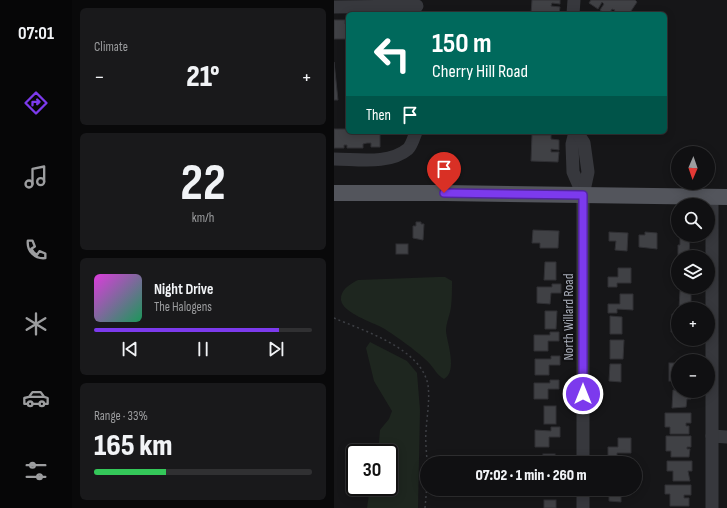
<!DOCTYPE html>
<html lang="en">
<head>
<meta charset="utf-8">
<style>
  :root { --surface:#101012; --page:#19191b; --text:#f1f3f6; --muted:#9c9d9f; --line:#303032; --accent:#7c3aed }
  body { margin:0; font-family:"Sofia Sans Condensed",sans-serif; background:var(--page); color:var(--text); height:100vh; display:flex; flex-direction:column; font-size:15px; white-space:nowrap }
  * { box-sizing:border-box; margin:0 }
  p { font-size:13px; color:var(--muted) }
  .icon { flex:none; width:22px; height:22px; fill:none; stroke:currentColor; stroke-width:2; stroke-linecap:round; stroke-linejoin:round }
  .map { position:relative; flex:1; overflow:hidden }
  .panel { display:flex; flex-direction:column; gap:8px; padding:8px; background:#09090a; width:262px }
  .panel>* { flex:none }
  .top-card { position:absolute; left:12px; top:12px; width:321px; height:122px; border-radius:6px; box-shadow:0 2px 10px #0003,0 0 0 1px var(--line); background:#00695c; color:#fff; overflow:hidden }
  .needle { width:26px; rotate:182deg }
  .fabs { position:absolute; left:337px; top:146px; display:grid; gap:8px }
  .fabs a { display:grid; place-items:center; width:44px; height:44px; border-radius:50%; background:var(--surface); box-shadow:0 2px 10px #0003,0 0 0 1px var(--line); font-size:20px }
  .speed { position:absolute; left:12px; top:444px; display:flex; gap:8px; font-size:20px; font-weight:700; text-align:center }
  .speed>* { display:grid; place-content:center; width:52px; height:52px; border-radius:50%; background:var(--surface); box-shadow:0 2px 10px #0003,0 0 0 1px var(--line); line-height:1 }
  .speed .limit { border:2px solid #111; border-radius:6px; background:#fff; color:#111 }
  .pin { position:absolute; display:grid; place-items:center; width:34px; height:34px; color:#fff; margin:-41px -17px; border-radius:50% 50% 50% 0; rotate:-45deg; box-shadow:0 0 4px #0007 }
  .pin .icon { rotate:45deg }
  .me { position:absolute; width:44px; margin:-22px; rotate:0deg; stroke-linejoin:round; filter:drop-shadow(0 0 3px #0008) }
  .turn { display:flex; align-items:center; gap:14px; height:84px; padding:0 20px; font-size:18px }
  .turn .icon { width:52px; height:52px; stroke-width:2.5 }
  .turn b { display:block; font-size:28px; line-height:34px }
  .then { display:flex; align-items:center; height:38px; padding:0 20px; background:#0003; gap:8px; font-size:15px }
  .big { font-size:30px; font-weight:800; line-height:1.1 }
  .panel .widget { flex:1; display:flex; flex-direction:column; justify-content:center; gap:6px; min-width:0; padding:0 14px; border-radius:6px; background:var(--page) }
  .panel .dial { align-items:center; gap:0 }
  .dial b { font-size:52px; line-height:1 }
  .song { display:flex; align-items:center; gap:12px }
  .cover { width:48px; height:48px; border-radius:6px; background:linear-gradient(135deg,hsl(300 70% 55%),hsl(150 70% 35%)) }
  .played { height:4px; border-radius:2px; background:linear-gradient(90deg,var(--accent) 85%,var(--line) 85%) }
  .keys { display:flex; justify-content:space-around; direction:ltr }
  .heat { display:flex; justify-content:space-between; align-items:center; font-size:22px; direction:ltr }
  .charge { height:6px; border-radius:3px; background:linear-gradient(90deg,#34c759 33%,var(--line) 0) }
  .trip { position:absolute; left:86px; top:456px; width:222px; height:40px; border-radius:20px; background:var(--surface); box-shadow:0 2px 10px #0003,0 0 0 1px var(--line); font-weight:800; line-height:40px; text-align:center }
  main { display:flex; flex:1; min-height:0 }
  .menu { display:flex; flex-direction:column; width:72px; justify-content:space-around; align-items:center; background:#060607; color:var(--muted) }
  .menu .icon { width:28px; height:28px }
  .menu .selected { color:var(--accent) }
  .menu b { font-size:18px; color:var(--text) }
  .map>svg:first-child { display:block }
  .green { fill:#1e261f }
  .building { fill:#404145; stroke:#303034 }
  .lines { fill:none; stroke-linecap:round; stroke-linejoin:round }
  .path { stroke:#3d3f44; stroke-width:1.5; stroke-dasharray:2 3; stroke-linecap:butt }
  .minor { stroke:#37383d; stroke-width:13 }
  .major { stroke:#53555c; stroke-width:16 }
  .route-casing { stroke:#51269a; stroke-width:10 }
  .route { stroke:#7c3aed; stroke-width:7 }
  .labels { text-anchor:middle; stroke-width:4; stroke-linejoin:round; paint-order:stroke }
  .street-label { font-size:14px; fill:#a8adb8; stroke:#111113 }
</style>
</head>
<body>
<main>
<nav class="menu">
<b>07:01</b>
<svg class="icon selected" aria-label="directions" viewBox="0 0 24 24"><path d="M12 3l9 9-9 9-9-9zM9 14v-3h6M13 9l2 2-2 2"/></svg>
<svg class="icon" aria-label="music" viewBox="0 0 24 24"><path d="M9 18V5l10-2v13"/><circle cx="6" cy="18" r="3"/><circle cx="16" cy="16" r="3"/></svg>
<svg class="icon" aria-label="phone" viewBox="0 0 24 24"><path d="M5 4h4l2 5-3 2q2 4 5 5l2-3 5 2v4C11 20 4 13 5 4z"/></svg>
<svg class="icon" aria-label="climate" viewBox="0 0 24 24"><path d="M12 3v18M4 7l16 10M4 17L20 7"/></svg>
<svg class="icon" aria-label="car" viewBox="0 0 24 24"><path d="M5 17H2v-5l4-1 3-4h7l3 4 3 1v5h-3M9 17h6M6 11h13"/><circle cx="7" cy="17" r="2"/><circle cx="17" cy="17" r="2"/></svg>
<svg class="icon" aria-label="filters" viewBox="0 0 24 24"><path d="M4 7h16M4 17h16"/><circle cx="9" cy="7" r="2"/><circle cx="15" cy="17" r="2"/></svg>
</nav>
<section class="panel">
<div class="widget"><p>Climate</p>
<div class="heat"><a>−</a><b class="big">21°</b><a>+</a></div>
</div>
<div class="widget dial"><b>22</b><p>km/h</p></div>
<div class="widget">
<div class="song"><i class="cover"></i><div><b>Night Drive</b><p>The Halogens</p></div></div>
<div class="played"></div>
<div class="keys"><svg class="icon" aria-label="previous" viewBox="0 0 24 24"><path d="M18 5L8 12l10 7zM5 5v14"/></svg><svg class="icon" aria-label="pause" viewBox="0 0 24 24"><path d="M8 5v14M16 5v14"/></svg><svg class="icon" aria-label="next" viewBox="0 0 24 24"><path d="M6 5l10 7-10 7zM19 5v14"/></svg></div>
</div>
<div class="widget"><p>Range · 33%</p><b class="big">165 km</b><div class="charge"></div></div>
</section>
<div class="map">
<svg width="393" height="508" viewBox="0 0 393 508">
  <rect width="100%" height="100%" fill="#161618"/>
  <g class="green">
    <path d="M104,277h7l7,4c0,9 0,17 -1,26 -1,8 -5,16 -5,24 1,12 12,40 -2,48 -7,-4 -9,-9 -14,-15 -10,-11 -34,-28 -47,-36 -11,-6 -40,-15 -42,-28 -1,-10 9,-16 17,-20z"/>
    <path d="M36,342l37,19 10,12 3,37 -2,98h-51l3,-21h19v-34h-11l2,-23 9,-11 3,-8 -18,-30 -8,-33z"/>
  </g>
  <g class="building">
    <path d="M198,0h28v4l-8,-1 -1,3 9,1 -1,7h-28z"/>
    <path d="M257,0h44l2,2 -8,12h-17l3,-4 -3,-1 -3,5h-4l-5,-4 4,-6 -2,-2 -4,7 -9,-6z"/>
    <path d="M0,20h11v4h3v15h-14z"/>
    <path d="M0,62l4,38h-4z"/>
    <path d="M0,129h14v3h32v15h-9v-4h-4l-4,1v4h-16v-3h-3v3h-10z"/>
    <path d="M198,135h19v4l8,1v10l-8,-1v3h8l-1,10 -27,-1z"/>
    <path d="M82,222h5v2h3l-1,16 -10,-2v-12h3z"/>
    <path d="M199,230l26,1 -1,17h-18v-5h-8z"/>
    <path d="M275,232l19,1 -1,18 -12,-1 1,-9h-7z"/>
    <path d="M311,232l12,1v16l-18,-2v-12h6z"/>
    <path d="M346,235h10l-1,22h-11v4v-16h2z"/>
    <rect x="62" y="244" width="12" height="10"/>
    <path d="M211,262h11v18h-12z"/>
    <path d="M284,268h13v15h-14v4h-9v-10h10z"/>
    <path d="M218,284h9v9h-10l-1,11 -13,-1v-16h15z"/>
    <path d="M346,291h11v18h-12z"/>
    <path d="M286,294h13v16l-16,-1v4h-9v-9h12z"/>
    <path d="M211,311h12l-1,18h-11z"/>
    <path d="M338,314h6v18h-7z"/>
    <path d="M276,316l12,1v17h-12z"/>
    <path d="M216,332h9v9h-11v10h-14v-16h16z"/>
    <path d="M276,340h14l-1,19h-13z"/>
    <path d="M217,356h9v9h-11v10h-14v-16h16z"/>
    <rect x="335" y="363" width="9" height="18"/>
    <path d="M276,364h11v18l-12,-1z"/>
    <path d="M216,380h9v9h-11v10h-14v-16h16z"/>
    <path d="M339,390l18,1v8h-4l-1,8 -14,1z"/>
    <rect x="210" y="406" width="12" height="18"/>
    <path d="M331,413h26v10h-5v3h3v8h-19v-7h-5z"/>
    <path d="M217,427h9v10h-11v10h-14v-17l16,1z"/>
    <path d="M332,436h25v11h-4v2h3l-1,8h-18v-6h-5z"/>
    <path d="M284,438h13v15h-14v4h-9v-10h10z"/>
    <rect x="209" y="454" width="12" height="9"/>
    <path d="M333,461h25v10h-4l2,10h-17v-10h-6z"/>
    <rect x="301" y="471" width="7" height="9"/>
    <path d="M331,485h26v10h-7v3h5v8h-19v-12h-5z"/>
    <rect x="203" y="489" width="14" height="6"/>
    <path d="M275,489h12v13l-12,-1z"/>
    <rect x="210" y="500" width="12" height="8"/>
  </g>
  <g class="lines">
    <g class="path">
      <path d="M0,318c30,13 87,30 94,67 2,15 -1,30 -2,46 -1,11 1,23 1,34"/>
      <path d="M91,508l2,-23"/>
    </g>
    <g class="minor">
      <path d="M0,7l83,-1"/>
      <path d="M239,14l1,-14"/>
      <path d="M241,132l-3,12 1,28 10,23"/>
      <path d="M243,132l7,11 4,29 -5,23v268"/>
      <path d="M0,159c23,0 55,6 74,-10 4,-4 6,-12 8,-17"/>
      <path d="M378,436l15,1"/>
      <path d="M249,508v-19"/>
      <path d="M378,508v-312"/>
    </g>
    <path class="major" d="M0,193h110l283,4"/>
  </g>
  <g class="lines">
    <g class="route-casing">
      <path id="route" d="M110,193l139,2v199"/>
    </g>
    <use href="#route" class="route"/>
  </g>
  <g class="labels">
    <g class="street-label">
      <text transform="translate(234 317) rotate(-90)" y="5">North Willard Road</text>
    </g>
  </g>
</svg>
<div class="fabs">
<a><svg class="needle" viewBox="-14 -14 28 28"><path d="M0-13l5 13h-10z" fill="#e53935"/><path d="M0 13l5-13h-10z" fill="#9c9d9f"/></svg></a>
<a><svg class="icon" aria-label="search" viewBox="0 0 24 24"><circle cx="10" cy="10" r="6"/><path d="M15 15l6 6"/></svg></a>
<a><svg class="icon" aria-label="layers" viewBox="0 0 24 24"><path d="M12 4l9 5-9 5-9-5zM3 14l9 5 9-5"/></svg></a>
<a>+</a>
<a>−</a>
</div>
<div class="speed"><div class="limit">30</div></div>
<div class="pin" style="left:110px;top:193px;background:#d93025"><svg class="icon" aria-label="arrive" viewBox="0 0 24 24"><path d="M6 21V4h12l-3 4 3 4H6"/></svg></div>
<svg class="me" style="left:249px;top:394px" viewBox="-20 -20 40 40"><circle r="17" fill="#7c3aed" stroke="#fff" stroke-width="3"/><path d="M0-11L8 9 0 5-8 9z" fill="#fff"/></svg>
<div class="trip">07:02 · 1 min · 260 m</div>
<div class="top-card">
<div class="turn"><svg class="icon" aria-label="left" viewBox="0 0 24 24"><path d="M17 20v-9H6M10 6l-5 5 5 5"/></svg><div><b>150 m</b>Cherry Hill Road</div></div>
<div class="then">Then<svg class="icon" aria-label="arrive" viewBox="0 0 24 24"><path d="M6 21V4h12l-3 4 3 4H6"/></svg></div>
</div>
</div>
</main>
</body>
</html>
